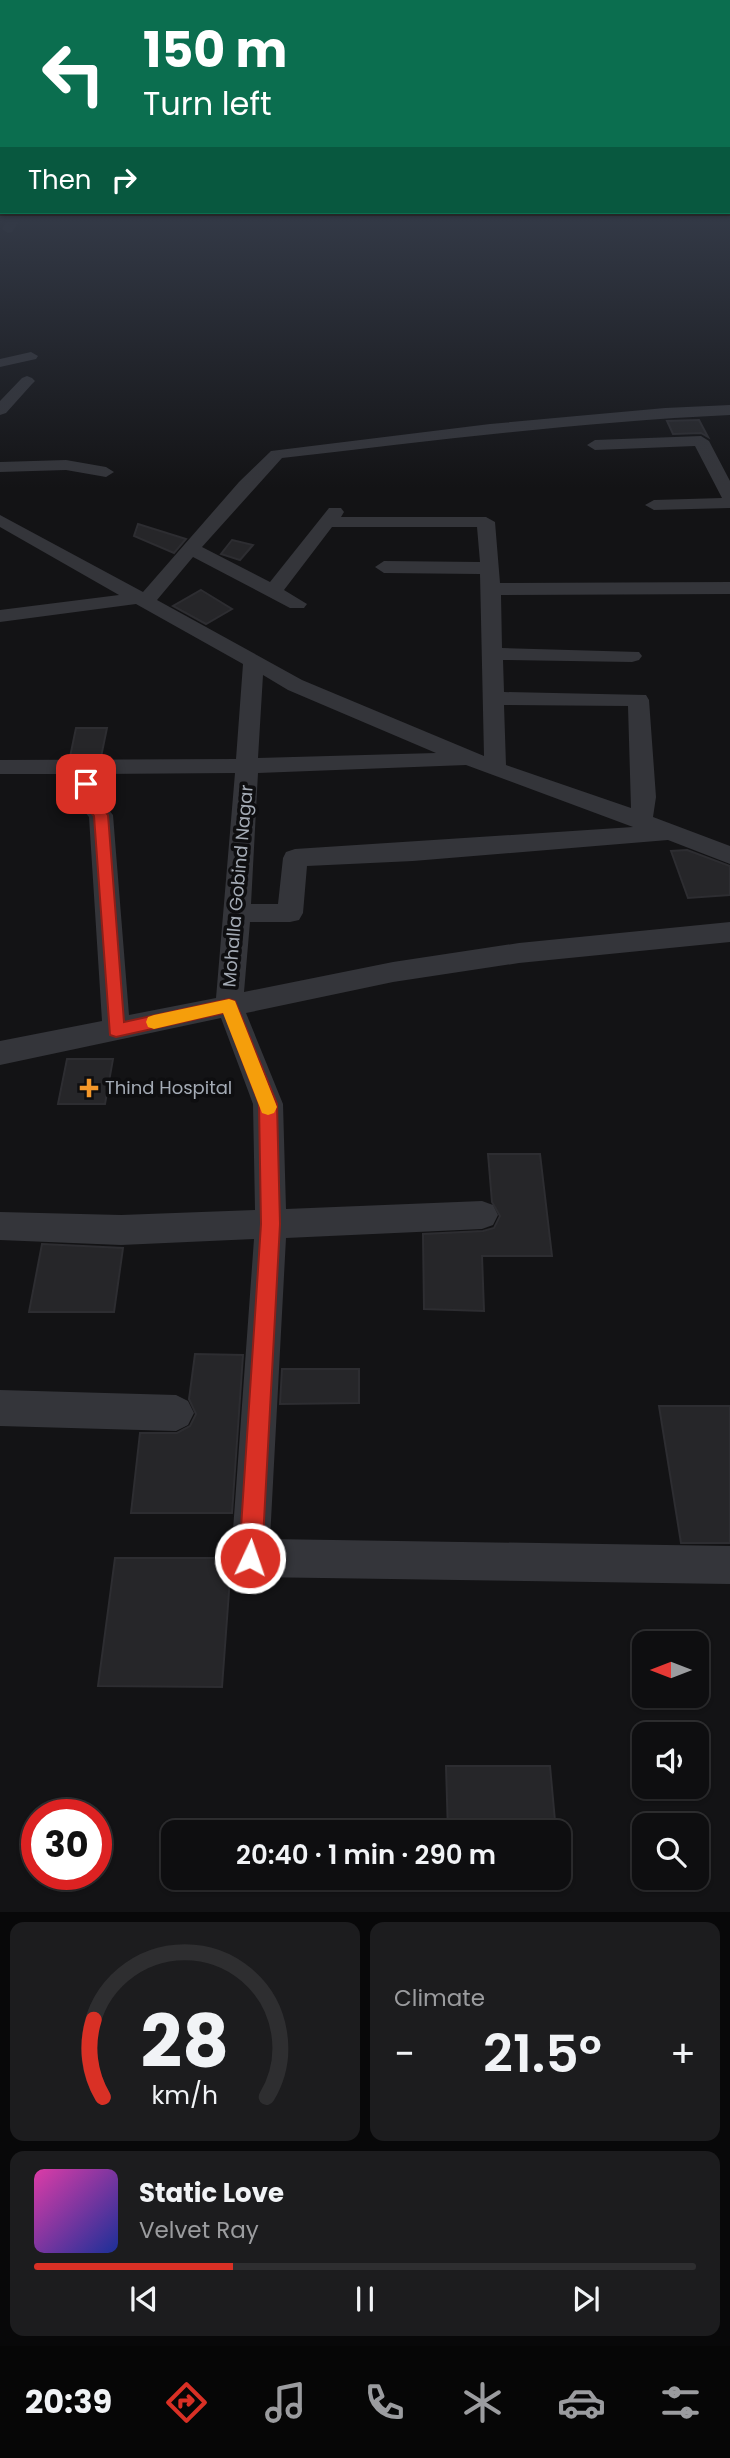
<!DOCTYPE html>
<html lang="en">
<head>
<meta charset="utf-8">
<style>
  :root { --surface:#0e0e10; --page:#1c1c1e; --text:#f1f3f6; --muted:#9b9c9f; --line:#2e2e30; --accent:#d93025 }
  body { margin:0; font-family:Poppins,sans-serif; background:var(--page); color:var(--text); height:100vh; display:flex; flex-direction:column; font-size:26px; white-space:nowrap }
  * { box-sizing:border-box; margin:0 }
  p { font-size:23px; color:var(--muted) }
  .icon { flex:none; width:38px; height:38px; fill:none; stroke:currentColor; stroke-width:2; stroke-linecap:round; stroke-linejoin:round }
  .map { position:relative; height:1912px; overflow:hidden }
  .panel { display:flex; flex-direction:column; gap:10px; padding:10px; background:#080809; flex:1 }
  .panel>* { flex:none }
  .banner { position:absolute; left:0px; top:0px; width:732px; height:214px; box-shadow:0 2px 5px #0004,0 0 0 2px var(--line); background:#0b6e4f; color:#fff; overflow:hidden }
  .needle { width:46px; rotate:270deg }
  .controls { position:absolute; left:632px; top:1631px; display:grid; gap:14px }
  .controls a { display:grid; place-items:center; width:77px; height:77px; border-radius:14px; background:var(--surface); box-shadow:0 2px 5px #0004,0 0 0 2px var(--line); font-size:35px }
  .speed { position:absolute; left:21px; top:1799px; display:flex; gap:14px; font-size:35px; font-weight:700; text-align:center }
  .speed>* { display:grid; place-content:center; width:91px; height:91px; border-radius:50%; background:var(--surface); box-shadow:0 2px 5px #0004,0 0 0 2px var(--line); line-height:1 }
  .speed .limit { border:10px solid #d22; background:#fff; color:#111 }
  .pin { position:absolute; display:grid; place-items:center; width:60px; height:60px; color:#fff; margin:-30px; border-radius:14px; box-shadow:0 4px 10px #0006 }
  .me { position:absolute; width:77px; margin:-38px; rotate:3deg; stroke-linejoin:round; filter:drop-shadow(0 0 5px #0008) }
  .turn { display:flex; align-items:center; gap:24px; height:147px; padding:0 28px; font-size:32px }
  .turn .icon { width:91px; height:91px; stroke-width:2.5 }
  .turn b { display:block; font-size:49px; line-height:60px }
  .then { display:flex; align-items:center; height:66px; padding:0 28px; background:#0003; gap:14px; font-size:26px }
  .big { font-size:52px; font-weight:600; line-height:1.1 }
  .panel .tile { flex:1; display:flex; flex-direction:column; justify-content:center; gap:10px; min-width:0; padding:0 24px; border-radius:14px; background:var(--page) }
  .panel .dial { align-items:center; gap:0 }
  .dial svg { height:182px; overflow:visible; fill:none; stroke:var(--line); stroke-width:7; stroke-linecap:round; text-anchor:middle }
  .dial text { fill:var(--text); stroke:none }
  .song { display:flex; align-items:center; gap:21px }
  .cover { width:84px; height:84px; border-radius:10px; background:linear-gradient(135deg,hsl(320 70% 55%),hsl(230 70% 35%)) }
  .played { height:7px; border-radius:4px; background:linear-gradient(90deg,var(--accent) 30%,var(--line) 30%) }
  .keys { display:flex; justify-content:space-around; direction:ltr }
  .heat { display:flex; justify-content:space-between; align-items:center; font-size:38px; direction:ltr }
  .panel .tiles { flex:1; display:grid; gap:10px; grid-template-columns:1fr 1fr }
  .tile:last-child { grid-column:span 2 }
  .trip { position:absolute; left:161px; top:1820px; width:410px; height:70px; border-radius:14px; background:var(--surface); box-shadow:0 2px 5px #0004,0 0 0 2px var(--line); font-weight:600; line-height:70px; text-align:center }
  .tabs { display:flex; height:112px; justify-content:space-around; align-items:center; background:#060606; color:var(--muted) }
  .tabs .icon { width:49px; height:49px }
  .tabs .on { color:var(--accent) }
  .tabs b { font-size:32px; color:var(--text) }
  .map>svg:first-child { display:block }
  .building { fill:#262629; stroke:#2d2d31; stroke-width:2 }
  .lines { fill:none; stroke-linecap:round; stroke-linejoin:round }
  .minor { fill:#34353a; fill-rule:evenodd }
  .route { fill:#d93025; stroke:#8d1f18; stroke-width:2 }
  .slow { fill:#f59e0b }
  .poi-dot { fill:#f5982a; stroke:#0e0e10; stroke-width:2.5 }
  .labels { text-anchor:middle; stroke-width:7; stroke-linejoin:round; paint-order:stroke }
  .street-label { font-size:18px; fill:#a4abb5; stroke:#0e0e10 }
  .poi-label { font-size:18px; fill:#a4abb5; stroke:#0e0e10; text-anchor:start }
</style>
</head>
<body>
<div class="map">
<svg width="730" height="1912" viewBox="0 0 730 1912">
  <rect width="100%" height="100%" fill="#131315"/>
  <g class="building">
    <path d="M699,420l9,17 -7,-4 -28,1 -6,-13z"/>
    <path d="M138,524l48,15 -12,14 -40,-17z"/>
    <path d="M232,540l21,5 -13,15 -19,-6z"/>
    <path d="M201,590l31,19 -26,15 -33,-18z"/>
    <path d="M76,728h31l-6,29h-31z"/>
    <path d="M687,850l43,16v29l-42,3 -17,-47z"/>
    <path d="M67,1059h46l-8,45h-47z"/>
    <path d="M488,1154h52l12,102h-70l2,55 -60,-2 -1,-75 60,-3 11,-3 6,-12 -8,-14z"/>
    <path d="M42,1244l81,4 -9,64h-85z"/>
    <path d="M195,1354l48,1 -11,158h-101l9,-80h37l13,-7 6,-12 -7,-15z"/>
    <path d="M282,1369h77v34l-79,1z"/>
    <path d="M659,1406h71v137h-49z"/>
    <path d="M115,1558h113l3,6 -9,123 -124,-1z"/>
    <path d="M446,1766h104l6,66h-108z"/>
  </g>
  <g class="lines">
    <g class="minor">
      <path d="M8,220h12l-8,12 -4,1 -6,-4z"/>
      <path d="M31,352l7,4 -2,3 -36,8v-8z"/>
      <path d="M27,376l5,2 3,3 -3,3 -26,29 -6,2v-14l22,-23z"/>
      <path d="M730,405v10c-150,7 -299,26 -448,43l-80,89 68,35 59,-74h12l3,4 -3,5h145l9,5 5,61 230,-1v12l-229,1 1,53 137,4 3,4 -3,4 -7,2 -129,-2 1,32 142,3 3,5 7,97 -3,20 77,29v18l-62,-24 -255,21 -106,5 -4,47 -4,7 -9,2h-40l-6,70 149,-30 126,-19 211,-21v20l-211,21 -126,19 -147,31 37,91 3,105 196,-8 11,4 5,10 -5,10 -11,4 -196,9 -16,301 460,7v38l-480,-7 -13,-6 -6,-13 23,-319 -133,6 -121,-5v-28l121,3 134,-5 -2,-106 -32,-86 -221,47v-24l102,-20 -13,-204 -14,-17v-26h-75v-14l236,-1 7,-95 -107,-60 -136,18v-12l119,-15 -119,-68v-12l143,77 96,-110 32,-31 219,-27 175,-16zM332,527h145l3,35 -96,-1 -9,6 9,6 96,1 4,182 -182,-76 -145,-80 36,-43 97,51h14l3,-4 -23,-14zM263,675l25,15 148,63 -178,5zM504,705l124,1 3,102 -125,-43zM466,765l167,62 -338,22 -9,3 -3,6 -5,46h-27l7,-131zM235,773l-19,225 -87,17 -16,-200 -14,-17 -1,-24z"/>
      <path d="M701,436l8,5 21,40v27l-76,2 -9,-5 9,-5 68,-2 -27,-52 -100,4 -8,-5 8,-5z"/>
      <path d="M66,460l40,7 8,5 -8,5 -40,-7 -66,2v-10z"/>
      <path d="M0,1390l176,5 12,6 6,12 -6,12 -12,6 -176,-5z"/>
    </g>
  </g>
  <linearGradient id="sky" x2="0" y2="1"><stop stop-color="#0a0a0c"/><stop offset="0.45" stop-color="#333946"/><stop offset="1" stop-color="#333946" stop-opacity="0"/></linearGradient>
  <rect width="730" height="488" fill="url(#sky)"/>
  <path class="route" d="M86,779l7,5 1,14 14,17 16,207 105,-23 6,2 42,103 3,120 -18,334 -4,8 -8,3 -8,-3 -3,-8 22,-334 -2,-120 -35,-91 -108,24 -6,-2 -16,-219 -14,-16v-16z"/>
  <path class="slow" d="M229,999l6,2 2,5 40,101 -3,6 -6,2 -6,-2 -39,-100 -69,16 -6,-2 -2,-5 2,-5 6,-2z"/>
  <path class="poi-dot" d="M85.5 1077.5h7v7h7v7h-7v7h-7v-7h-7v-7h7z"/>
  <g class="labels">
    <g class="street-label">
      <text transform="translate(238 886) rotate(-85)" y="6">Mohalla Gobind Nagar</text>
    </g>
    <g class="poi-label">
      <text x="105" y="1094">Thind Hospital</text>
    </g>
  </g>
</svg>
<div class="controls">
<a><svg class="needle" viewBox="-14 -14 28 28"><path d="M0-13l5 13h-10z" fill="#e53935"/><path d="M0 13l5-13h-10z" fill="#9b9c9f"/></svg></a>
<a><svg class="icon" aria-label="sound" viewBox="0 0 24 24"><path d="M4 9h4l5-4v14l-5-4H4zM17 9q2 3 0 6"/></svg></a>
<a><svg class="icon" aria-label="search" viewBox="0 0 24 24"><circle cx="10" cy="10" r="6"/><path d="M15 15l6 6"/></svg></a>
</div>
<div class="speed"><div class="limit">30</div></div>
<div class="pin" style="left:86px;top:784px;background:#d93025"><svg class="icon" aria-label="arrive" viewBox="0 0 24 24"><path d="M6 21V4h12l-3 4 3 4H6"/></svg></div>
<svg class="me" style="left:250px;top:1558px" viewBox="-20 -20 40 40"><circle r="17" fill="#d93025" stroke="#fff" stroke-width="3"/><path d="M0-11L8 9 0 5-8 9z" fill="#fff"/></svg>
<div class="trip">20:40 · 1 min · 290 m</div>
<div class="banner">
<div class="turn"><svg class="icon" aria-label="left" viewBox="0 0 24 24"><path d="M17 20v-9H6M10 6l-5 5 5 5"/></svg><div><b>150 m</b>Turn left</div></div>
<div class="then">Then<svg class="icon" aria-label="right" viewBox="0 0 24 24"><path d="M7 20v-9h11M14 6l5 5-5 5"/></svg></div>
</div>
</div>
<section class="panel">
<div class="tiles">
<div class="tile dial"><svg viewBox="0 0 100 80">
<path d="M14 69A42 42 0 1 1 86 69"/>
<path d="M14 69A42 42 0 0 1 10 35" stroke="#d93025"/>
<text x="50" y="56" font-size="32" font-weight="700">28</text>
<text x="50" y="72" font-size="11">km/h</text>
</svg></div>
<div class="tile"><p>Climate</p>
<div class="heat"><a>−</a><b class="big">21.5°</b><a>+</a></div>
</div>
<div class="tile">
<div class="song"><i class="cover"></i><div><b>Static Love</b><p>Velvet Ray</p></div></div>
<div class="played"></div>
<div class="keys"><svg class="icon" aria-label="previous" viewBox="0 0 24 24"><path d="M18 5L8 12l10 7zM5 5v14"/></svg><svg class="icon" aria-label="pause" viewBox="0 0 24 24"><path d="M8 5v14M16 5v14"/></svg><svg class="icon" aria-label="next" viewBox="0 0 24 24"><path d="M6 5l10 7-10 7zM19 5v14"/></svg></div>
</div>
</div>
</section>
<nav class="tabs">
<b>20:39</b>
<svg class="icon on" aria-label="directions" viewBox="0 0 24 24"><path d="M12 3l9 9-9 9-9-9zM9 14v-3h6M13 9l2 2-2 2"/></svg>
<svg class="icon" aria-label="music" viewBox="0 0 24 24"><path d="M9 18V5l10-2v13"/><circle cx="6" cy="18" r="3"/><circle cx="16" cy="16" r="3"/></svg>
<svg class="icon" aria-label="phone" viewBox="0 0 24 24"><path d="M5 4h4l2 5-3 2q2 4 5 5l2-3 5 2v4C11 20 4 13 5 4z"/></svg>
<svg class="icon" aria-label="climate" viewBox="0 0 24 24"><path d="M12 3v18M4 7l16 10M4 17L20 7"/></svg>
<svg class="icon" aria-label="car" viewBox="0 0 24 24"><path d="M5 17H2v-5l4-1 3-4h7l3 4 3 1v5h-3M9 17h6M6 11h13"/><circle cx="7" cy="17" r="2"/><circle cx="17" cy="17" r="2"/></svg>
<svg class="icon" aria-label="filters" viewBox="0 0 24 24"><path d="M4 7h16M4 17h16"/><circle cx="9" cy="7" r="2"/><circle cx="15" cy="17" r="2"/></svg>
</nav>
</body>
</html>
